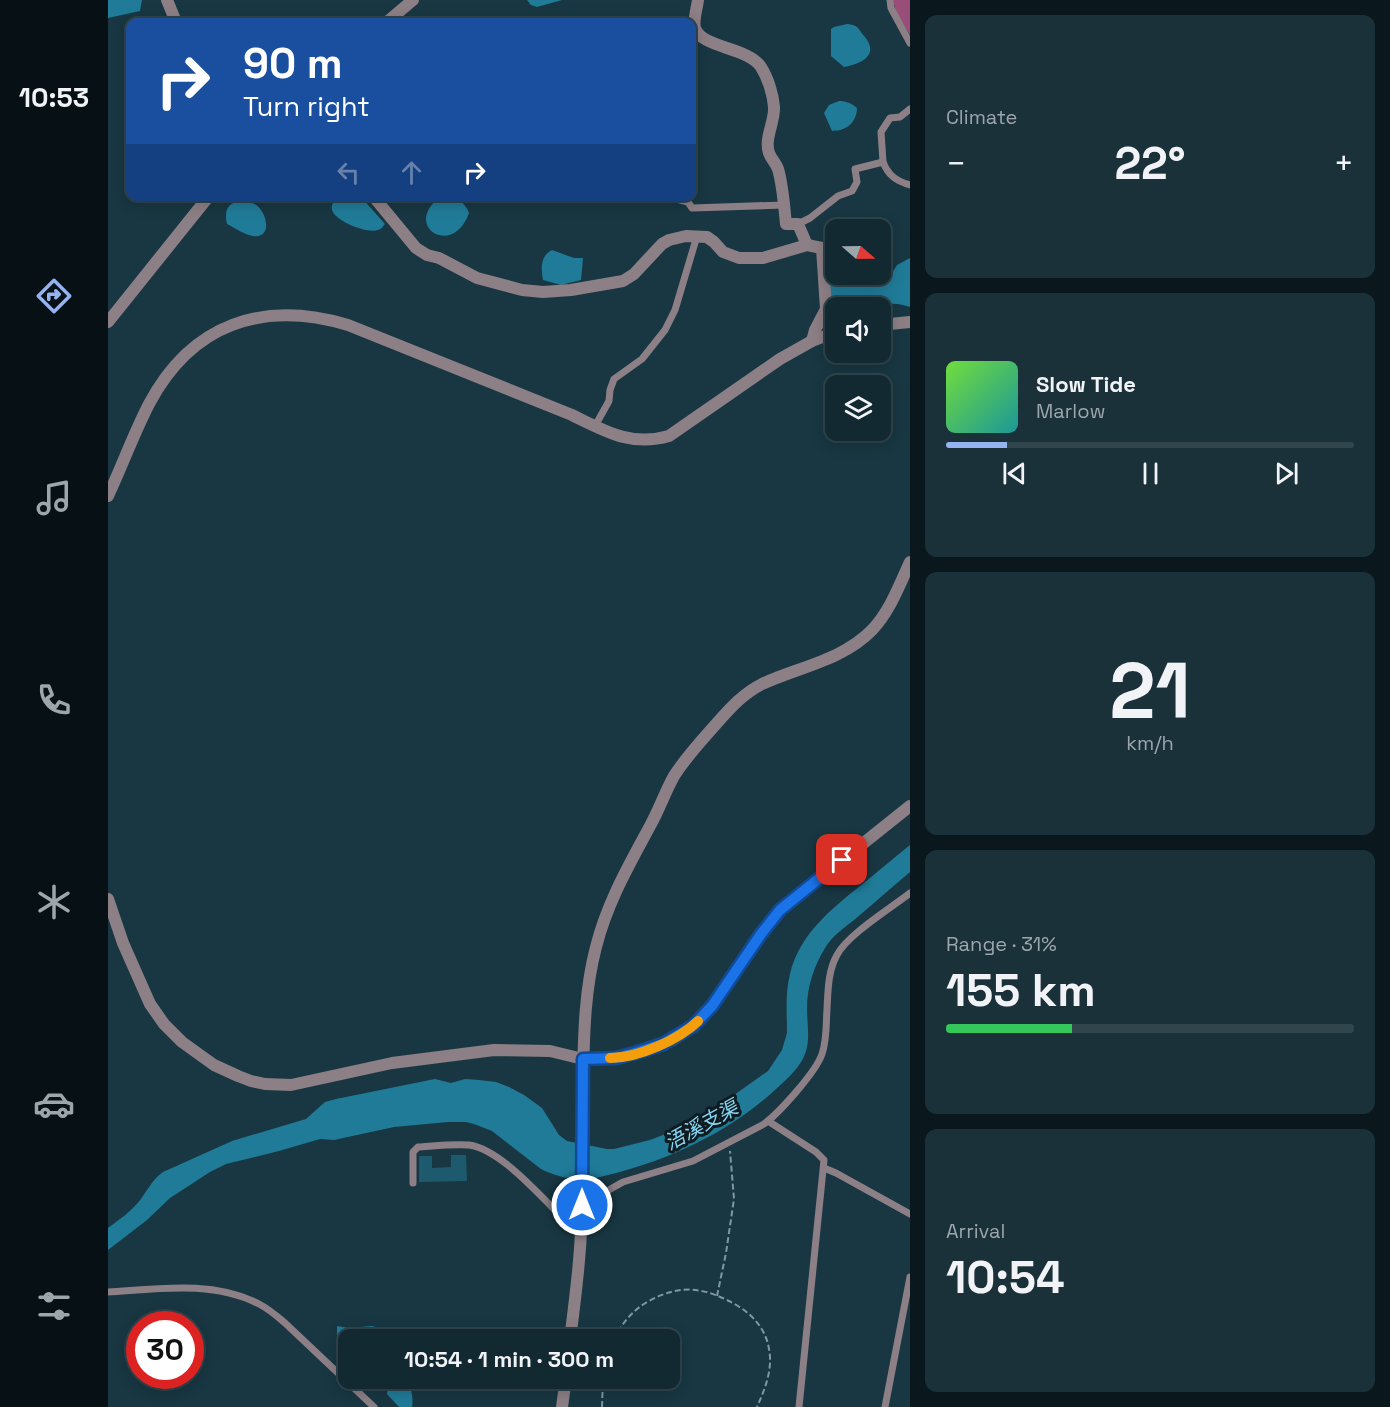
<!DOCTYPE html>
<html lang="en">
<head>
<meta charset="utf-8">
<style>
  :root { --surface:#122932; --page:#1b313a; --text:#f1f3f6; --muted:#9ca6ac; --line:#31454d; --accent:#95b2f1 }
  body { margin:0; font-family:"Space Grotesk","Noto Sans SC",sans-serif; background:var(--page); color:var(--text); height:100vh; display:flex; flex-direction:column; font-size:22px; white-space:nowrap }
  * { box-sizing:border-box; margin:0 }
  p { font-size:20px; color:var(--muted) }
  .icon { flex:none; width:33px; height:33px; fill:none; stroke:currentColor; stroke-width:2; stroke-linecap:round; stroke-linejoin:round }
  .map { position:relative; flex:1; overflow:hidden }
  .panel { display:flex; flex-direction:column; gap:15px; padding:15px; background:#0a171c; width:480px }
  .panel>* { flex:none }
  .top-card { position:absolute; left:18px; top:18px; width:570px; height:183px; border-radius:12px; box-shadow:0 3px 15px #0003,0 0 0 2px var(--line); background:#1a4fa0; color:#fff; overflow:hidden }
  .needle { width:39px; rotate:110deg }
  .controls { position:absolute; left:717px; top:219px; display:grid; gap:12px }
  .controls a { display:grid; place-items:center; width:66px; height:66px; border-radius:12px; background:var(--surface); box-shadow:0 3px 15px #0003,0 0 0 2px var(--line); font-size:30px }
  .speed { position:absolute; left:18px; top:1311px; display:flex; gap:12px; font-size:30px; font-weight:700; text-align:center }
  .speed>* { display:grid; place-content:center; width:78px; height:78px; border-radius:50%; background:var(--surface); box-shadow:0 3px 15px #0003,0 0 0 2px var(--line); line-height:1 }
  .speed .limit { border:9px solid #d22; background:#fff; color:#111 }
  .pin { position:absolute; display:grid; place-items:center; width:51px; height:51px; color:#fff; margin:-26px; border-radius:12px; box-shadow:0 3px 9px #0006 }
  .me { position:absolute; width:66px; margin:-33px; rotate:0deg; stroke-linejoin:round; filter:drop-shadow(0 0 4px #0008) }
  .turn { display:flex; align-items:center; gap:21px; height:126px; padding:0 18px; font-size:27px }
  .turn .icon { width:78px; height:78px; stroke-width:2.5 }
  .turn b { display:block; font-size:42px; line-height:51px }
  .lanes { display:flex; align-items:center; height:57px; padding:0 18px; background:#0003; justify-content:center; gap:30px; direction:ltr }
  .lanes .off { opacity:.35 }
  .big { font-size:45px; font-weight:700; line-height:1.1 }
  .panel .tile { flex:1; display:flex; flex-direction:column; justify-content:center; gap:9px; min-width:0; padding:0 21px; border-radius:12px; background:var(--page) }
  .panel .dial { align-items:center; gap:0 }
  .dial b { font-size:78px; line-height:1 }
  .song { display:flex; align-items:center; gap:18px }
  .cover { width:72px; height:72px; border-radius:9px; background:linear-gradient(135deg,hsl(100 70% 55%),hsl(180 70% 35%)) }
  .played { height:6px; border-radius:3px; background:linear-gradient(90deg,var(--accent) 15%,var(--line) 15%) }
  .keys { display:flex; justify-content:space-around; direction:ltr }
  .heat { display:flex; justify-content:space-between; align-items:center; font-size:33px; direction:ltr }
  .charge { height:9px; border-radius:4px; background:linear-gradient(90deg,#34c759 31%,var(--line) 0) }
  .trip { position:absolute; left:230px; top:1329px; width:342px; height:60px; border-radius:12px; background:var(--surface); box-shadow:0 3px 15px #0003,0 0 0 2px var(--line); font-weight:700; line-height:60px; text-align:center }
  main { display:flex; flex:1; min-height:0 }
  .tab-bar { display:flex; flex-direction:column; width:108px; justify-content:space-around; align-items:center; background:#071014; color:var(--muted) }
  .tab-bar .icon { width:42px; height:42px }
  .tab-bar .active { color:var(--accent) }
  .tab-bar b { font-size:27px; color:var(--text) }
  .map>svg:first-child { display:block }
  .forest { fill:#994d79 }
  .water { fill:#207b98 }
  .building { fill:#1d5a6e }
  .lines { fill:none; stroke-linecap:round; stroke-linejoin:round }
  .path { stroke:#7e97a0; stroke-width:2; stroke-dasharray:6 3; stroke-linecap:butt }
  .service { stroke:#8c7f85; stroke-width:7 }
  .minor { stroke:#8c7f85; stroke-width:12 }
  .tertiary { stroke:#8c7f85; stroke-width:12 }
  .route-casing { stroke:#114b97; stroke-width:15 }
  .route { stroke:#1a73e8; stroke-width:10 }
  .slow { stroke:#f59e0b; stroke-width:10 }
  .labels { text-anchor:middle; stroke-width:6; stroke-linejoin:round; paint-order:stroke }
  .water-label { font-size:20px; font-style:italic; fill:#87d5f3; stroke:#0f1c21 }
</style>
</head>
<body>
<main>
<nav class="tab-bar">
<b>10:53</b>
<svg class="icon active" aria-label="directions" viewBox="0 0 24 24"><path d="M12 3l9 9-9 9-9-9zM9 14v-3h6M13 9l2 2-2 2"/></svg>
<svg class="icon" aria-label="music" viewBox="0 0 24 24"><path d="M9 18V5l10-2v13"/><circle cx="6" cy="18" r="3"/><circle cx="16" cy="16" r="3"/></svg>
<svg class="icon" aria-label="phone" viewBox="0 0 24 24"><path d="M5 4h4l2 5-3 2q2 4 5 5l2-3 5 2v4C11 20 4 13 5 4z"/></svg>
<svg class="icon" aria-label="climate" viewBox="0 0 24 24"><path d="M12 3v18M4 7l16 10M4 17L20 7"/></svg>
<svg class="icon" aria-label="car" viewBox="0 0 24 24"><path d="M5 17H2v-5l4-1 3-4h7l3 4 3 1v5h-3M9 17h6M6 11h13"/><circle cx="7" cy="17" r="2"/><circle cx="17" cy="17" r="2"/></svg>
<svg class="icon" aria-label="filters" viewBox="0 0 24 24"><path d="M4 7h16M4 17h16"/><circle cx="9" cy="7" r="2"/><circle cx="15" cy="17" r="2"/></svg>
</nav>
<div class="map">
<svg width="802" height="1407" viewBox="0 0 802 1407">
  <rect width="100%" height="100%" fill="#183742"/>
  <path class="forest" d="M785,0h17v35l-14,-23z"/>
  <g class="water">
    <path d="M0,0h34l-2,11 -32,7z"/>
    <path d="M419,0h35l-25,7 -6,-2z"/>
    <path d="M739,24c12,1 11,5 18,13 15,19 -5,27 -21,30l-13,-11v-27l3,-2z"/>
    <path d="M731,101c7,0 12,2 18,7 0,9 -5,18 -14,21 -3,2 -7,1 -11,2l-8,-18 5,-8z"/>
    <path d="M229,196l24,1 24,27c-3,3 -3,5 -7,6 -11,4 -43,-9 -46,-20 -1,-5 2,-10 5,-14z"/>
    <path d="M334,196c11,0 23,5 27,17 -17,47 -69,11 -27,-17z"/>
    <path d="M134,201c5,1 10,1 14,4 11,7 17,34 -3,31 -8,-1 -18,-8 -26,-12 -3,-13 0,-22 15,-23z"/>
    <path d="M444,250l22,8h9l-2,22 -20,5 -18,-5c-2,-11 -3,-24 9,-30z"/>
    <path d="M802,258v49c-10,-3 -21,-6 -29,1h-45l-1,5 -5,-3 -3,-42 8,-2 1,8h53l3,-1 5,-8z"/>
    <path d="M802,845v27c-19,16 -37,32 -56,48 -10,8 -22,16 -29,28 -11,18 -18,39 -18,60 0,19 5,37 -6,54 -6,10 -16,19 -25,27 -44,41 -102,69 -160,84 -12,3 -24,7 -36,6 -14,0 -27,-4 -39,-10l-49,-38 -18,-7 -8,-2h-18l-54,5 -60,13 -14,-1 -41,12 -53,13 -16,8 -40,26 -23,22 -39,30v-22c12,-9 24,-17 33,-29 7,-10 12,-20 22,-27l69,-31 74,-22 19,-17 11,-3 99,-20 16,4 14,-4 14,1 17,2 13,5 15,8 18,13 17,27 8,6 40,8h7l36,-9 18,-7 28,-13 31,-20 41,-29 14,-21 5,-17c0,-19 -2,-40 3,-59 9,-39 40,-64 70,-88 17,-14 33,-27 50,-41z"/>
    <path d="M229,1326l12,2 23,-2 10,3 6,10 -40,1v14l-11,-17z"/>
    <path d="M284,1379c4,0 7,-2 11,-1 8,3 11,22 9,29h-13l-12,-13 2,-13z"/>
  </g>
  <path class="building" d="M343,1155h15l1,26 -48,1v-26h13v12l19,-1z"/>
  <g class="lines">
    <g class="path">
      <path d="M609,1296l9,-43 8,-54 -4,-48"/>
      <path d="M506,1340c7,-16 18,-29 33,-38 34,-19 58,-15 91,4 16,10 28,24 31,43 4,20 -4,40 -12,58"/>
      <path d="M494,1407l1,-29"/>
    </g>
    <g class="service">
      <path d="M782,0l1,8 19,35"/>
      <path d="M775,162l-2,-30 9,-14 10,-1 10,-8"/>
      <path d="M557,196l23,6 4,6 91,-3"/>
      <path d="M690,224l12,-6 28,-22 14,-5 5,-9 -2,-13 28,-7c5,13 13,19 27,23"/>
      <path d="M487,426l14,-25 1,-11 4,-11 28,-20 23,-29 10,-20 22,-74"/>
      <path d="M660,1121l48,31 8,8 -25,247"/>
      <path d="M716,1168l12,5 74,41"/>
      <path d="M305,1183v-31l5,-5c16,-1 34,-3 51,-2 28,4 61,40 81,60 10,10 17,22 31,25"/>
      <path d="M474,1205l41,-23 70,-21 71,-37c15,-11 52,-52 58,-70 5,-14 4,-31 5,-45 1,-19 1,-38 10,-54 10,-20 54,-47 73,-62"/>
      <path d="M0,1292c49,-3 105,-12 151,12 10,5 18,12 26,19l89,84"/>
      <path d="M777,1407l25,-130"/>
    </g>
    <g class="minor">
      <path d="M59,0l9,22"/>
      <path d="M590,0c-1,8 -5,20 -3,28 6,20 53,19 66,39 7,11 12,27 13,40 1,15 -10,31 -5,46 2,6 7,10 9,16 5,17 6,37 8,55h12l9,21"/>
      <path d="M265,196l43,52 11,7 12,3 38,20 45,12 21,2 28,-2 52,-9 11,-7 28,-30 7,-4 17,-4 21,1 7,5 9,10 16,6h24l44,-13 15,3 4,61 -11,21 -3,11"/>
      <path d="M772,325l30,-3"/>
      <path d="M0,496c14,-30 26,-63 41,-92 43,-81 114,-104 199,-79l224,90c33,16 59,32 97,21l111,-77 32,-18 24,-9"/>
      <path d="M0,899l15,44 27,61 14,20 18,18 32,23 24,11 13,5 14,3 26,1 101,-22 102,-13 56,1 33,8 33,-1 47,-14 10,-4 20,-14 19,-20 49,-72 19,-24 130,-104"/>
      <path d="M462,1340c6,-48 12,-94 12,-142 0,-41 0,-83 1,-124 1,-43 2,-85 13,-127 11,-44 33,-82 54,-121 9,-16 15,-34 24,-50 12,-19 28,-36 43,-53 14,-16 27,-30 45,-39 37,-17 81,-24 110,-54 18,-19 27,-44 38,-68"/>
      <path d="M454,1407l4,-29"/>
    </g>
    <g class="tertiary">
      <path d="M279,22l26,-22"/>
      <path d="M0,322l101,-126"/>
    </g>
  </g>
  <g class="lines">
    <g class="route-casing">
      <path id="route" d="M474,1205l1,-146 33,-1 19,-5 28,-9 30,-18 19,-20 49,-72 19,-24 62,-50"/>
    </g>
    <use href="#route" class="route"/>
    <path class="slow" d="M502,1058c28,0 68,-18 88,-37"/>
  </g>
  <g class="labels">
    <g class="water-label">
      <text transform="translate(593 1125) rotate(-29)" y="7">浯溪支渠</text>
    </g>
  </g>
</svg>
<div class="controls">
<a><svg class="needle" viewBox="-14 -14 28 28"><path d="M0-13l5 13h-10z" fill="#e53935"/><path d="M0 13l5-13h-10z" fill="#9ca6ac"/></svg></a>
<a><svg class="icon" aria-label="sound" viewBox="0 0 24 24"><path d="M4 9h4l5-4v14l-5-4H4zM17 9q2 3 0 6"/></svg></a>
<a><svg class="icon" aria-label="layers" viewBox="0 0 24 24"><path d="M12 4l9 5-9 5-9-5zM3 14l9 5 9-5"/></svg></a>
</div>
<div class="speed"><div class="limit">30</div></div>
<div class="pin" style="left:734px;top:860px;background:#d93025"><svg class="icon" aria-label="arrive" viewBox="0 0 24 24"><path d="M6 21V4h12l-3 4 3 4H6"/></svg></div>
<svg class="me" style="left:474px;top:1205px" viewBox="-20 -20 40 40"><circle r="17" fill="#1a73e8" stroke="#fff" stroke-width="3"/><path d="M0-11L8 9 0 5-8 9z" fill="#fff"/></svg>
<div class="trip">10:54 · 1 min · 300 m</div>
<div class="top-card">
<div class="turn"><svg class="icon" aria-label="right" viewBox="0 0 24 24"><path d="M7 20v-9h11M14 6l5 5-5 5"/></svg><div><b>90 m</b>Turn right</div></div>
<div class="lanes"><svg class="icon off" aria-label="left" viewBox="0 0 24 24"><path d="M17 20v-9H6M10 6l-5 5 5 5"/></svg><svg class="icon off" aria-label="ahead" viewBox="0 0 24 24"><path d="M12 20V5M6 11l6-6 6 6"/></svg><svg class="icon" aria-label="right" viewBox="0 0 24 24"><path d="M7 20v-9h11M14 6l5 5-5 5"/></svg></div>
</div>
</div>
<section class="panel">
<div class="tile"><p>Climate</p>
<div class="heat"><a>−</a><b class="big">22°</b><a>+</a></div>
</div>
<div class="tile">
<div class="song"><i class="cover"></i><div><b>Slow Tide</b><p>Marlow</p></div></div>
<div class="played"></div>
<div class="keys"><svg class="icon" aria-label="previous" viewBox="0 0 24 24"><path d="M18 5L8 12l10 7zM5 5v14"/></svg><svg class="icon" aria-label="pause" viewBox="0 0 24 24"><path d="M8 5v14M16 5v14"/></svg><svg class="icon" aria-label="next" viewBox="0 0 24 24"><path d="M6 5l10 7-10 7zM19 5v14"/></svg></div>
</div>
<div class="tile dial"><b>21</b><p>km/h</p></div>
<div class="tile"><p>Range · 31%</p><b class="big">155 km</b><div class="charge"></div></div>
<div class="tile"><p>Arrival</p><b class="big">10:54</b></div>
</section>
</main>
</body>
</html>
